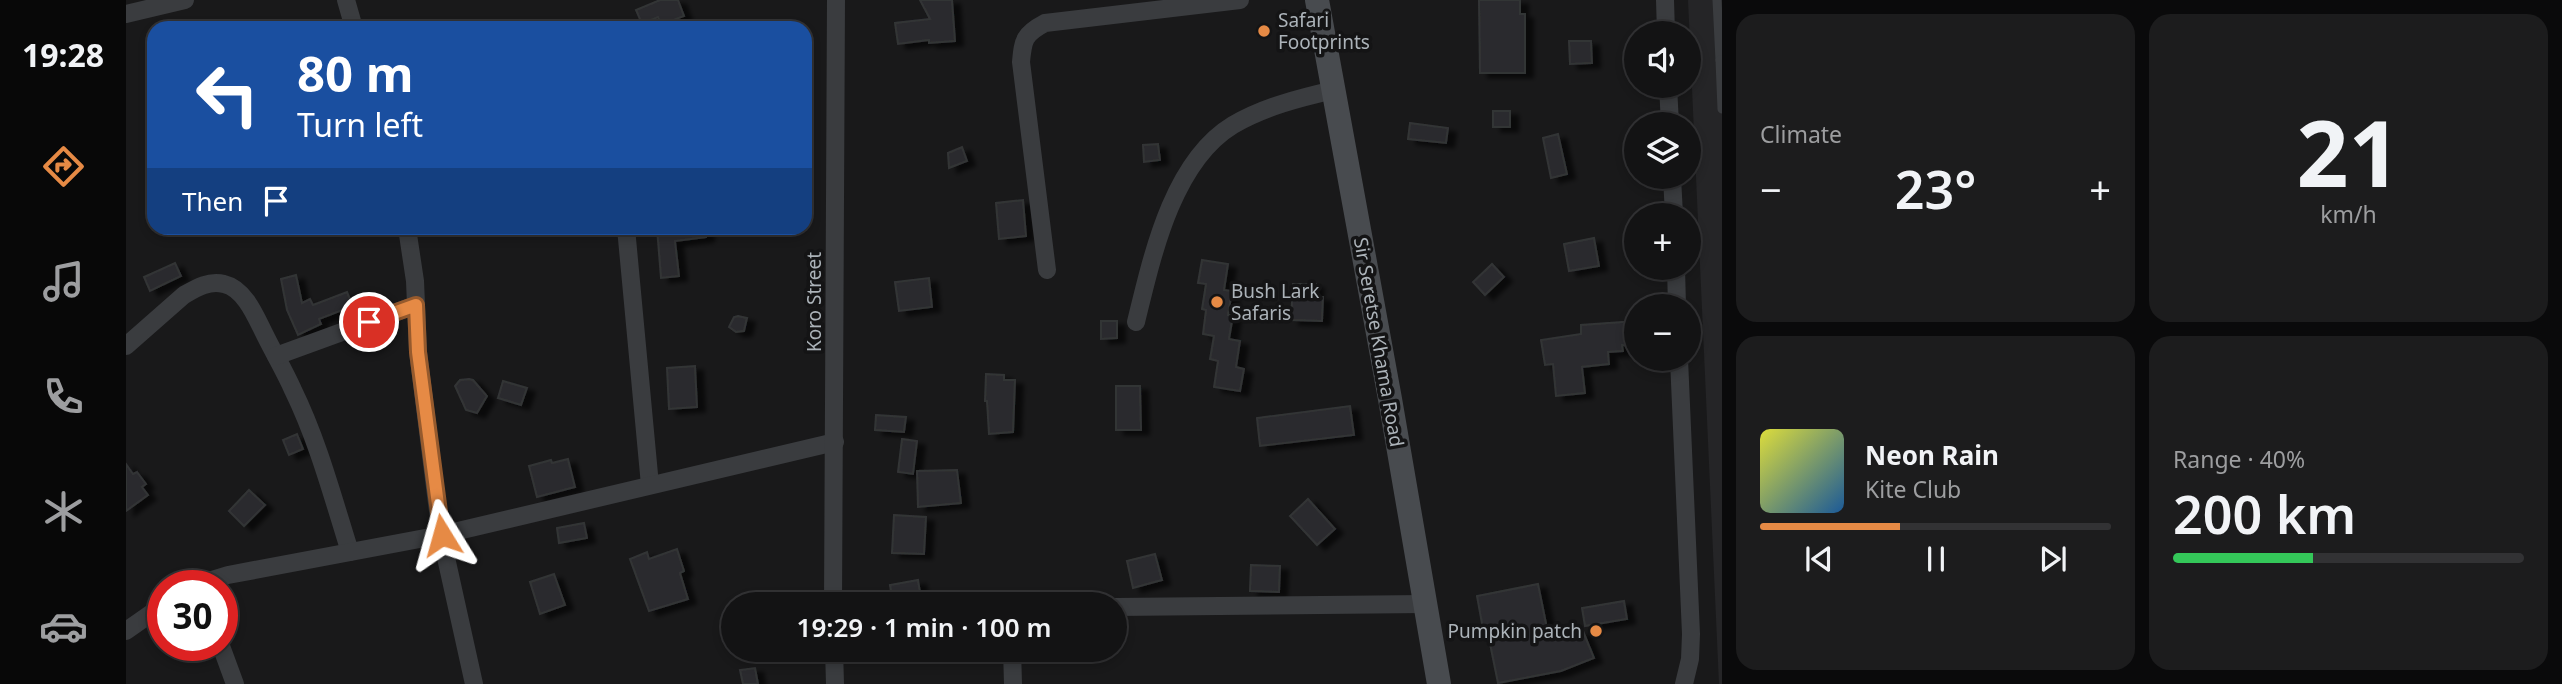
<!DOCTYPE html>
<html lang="en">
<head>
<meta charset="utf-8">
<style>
  :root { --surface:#131314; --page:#1c1c1d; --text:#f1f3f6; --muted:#9d9ea0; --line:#323234; --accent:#e68a45 }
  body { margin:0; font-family:"Noto Sans",sans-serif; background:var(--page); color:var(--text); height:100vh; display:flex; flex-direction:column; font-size:26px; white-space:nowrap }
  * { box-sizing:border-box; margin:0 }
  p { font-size:23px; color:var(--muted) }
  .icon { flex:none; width:38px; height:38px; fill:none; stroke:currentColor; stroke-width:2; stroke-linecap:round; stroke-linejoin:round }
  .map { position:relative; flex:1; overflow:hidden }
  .drawer { display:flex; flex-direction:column; gap:14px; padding:14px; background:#0a0a0b; width:840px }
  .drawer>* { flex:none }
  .guide { position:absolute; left:21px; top:21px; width:665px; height:214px; border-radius:21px; box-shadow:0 4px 10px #0003,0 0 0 2px var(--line); background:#1a4fa0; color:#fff; overflow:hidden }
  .tools { position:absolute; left:1498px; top:21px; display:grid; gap:14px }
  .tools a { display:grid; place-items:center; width:77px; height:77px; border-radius:50%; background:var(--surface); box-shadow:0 4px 10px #0003,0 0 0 2px var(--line); font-size:35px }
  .speed { position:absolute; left:21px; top:570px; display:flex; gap:14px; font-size:35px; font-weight:700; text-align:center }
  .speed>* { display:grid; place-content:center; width:91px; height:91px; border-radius:50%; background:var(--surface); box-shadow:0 4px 10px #0003,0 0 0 2px var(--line); line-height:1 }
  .speed .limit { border:10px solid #d22; background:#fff; color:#111 }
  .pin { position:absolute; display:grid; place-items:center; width:60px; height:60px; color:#fff; margin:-30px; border:4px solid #fff; border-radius:50%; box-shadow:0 2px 7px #0007 }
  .me { position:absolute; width:77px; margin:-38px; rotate:352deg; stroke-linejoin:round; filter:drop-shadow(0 0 5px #0008) }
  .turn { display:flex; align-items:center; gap:24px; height:147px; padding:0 35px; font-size:32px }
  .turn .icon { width:91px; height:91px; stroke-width:2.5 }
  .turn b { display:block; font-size:49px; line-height:60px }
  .then { display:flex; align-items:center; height:66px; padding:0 35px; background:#0003; gap:14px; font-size:26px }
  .big { font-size:52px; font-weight:600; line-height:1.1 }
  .drawer .card { flex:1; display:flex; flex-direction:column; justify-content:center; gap:10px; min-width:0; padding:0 24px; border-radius:21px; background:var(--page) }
  .drawer .dial { align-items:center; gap:0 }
  .dial b { font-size:91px; line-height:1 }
  .song { display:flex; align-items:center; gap:21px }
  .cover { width:84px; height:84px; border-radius:10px; background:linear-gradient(135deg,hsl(60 70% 55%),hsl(210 70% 35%)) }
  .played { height:7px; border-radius:4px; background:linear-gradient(90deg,var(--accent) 40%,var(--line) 40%) }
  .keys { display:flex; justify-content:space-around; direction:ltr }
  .heat { display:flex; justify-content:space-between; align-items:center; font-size:38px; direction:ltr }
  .charge { height:10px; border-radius:5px; background:linear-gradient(90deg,#34c759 40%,var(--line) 0) }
  .drawer .tiles { flex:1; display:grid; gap:14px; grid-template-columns:repeat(2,1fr) }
  .trip { position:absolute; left:595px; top:592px; width:406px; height:70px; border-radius:35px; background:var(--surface); box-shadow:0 4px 10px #0003,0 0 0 2px var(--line); font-weight:600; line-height:70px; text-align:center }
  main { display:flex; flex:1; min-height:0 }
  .dock { display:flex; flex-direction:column; width:126px; justify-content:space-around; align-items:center; background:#080808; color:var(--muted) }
  .dock .icon { width:49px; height:49px }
  .dock .current { color:var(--accent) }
  .dock b { font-size:32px; color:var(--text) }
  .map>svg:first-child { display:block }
  .built { fill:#252527 }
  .building { fill:#2c2c2e; stroke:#333436; stroke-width:2; filter:url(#shadow) }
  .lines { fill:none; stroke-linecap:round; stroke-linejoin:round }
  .lane { stroke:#3a3c3f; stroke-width:9 }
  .street { stroke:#3a3c3f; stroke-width:18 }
  .secondary { stroke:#484b4f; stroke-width:24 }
  .route-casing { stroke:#965a2d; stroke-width:18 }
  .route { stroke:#e68a45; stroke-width:12 }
  .poi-dot { fill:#e68a45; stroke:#141415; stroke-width:2.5 }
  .labels { text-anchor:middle; stroke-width:7; stroke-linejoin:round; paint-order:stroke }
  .poi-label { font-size:19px; fill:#acb3b9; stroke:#141415; text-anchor:start }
  .street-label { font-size:19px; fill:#acb3b9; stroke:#141415 }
</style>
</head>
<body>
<main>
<nav class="dock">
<b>19:28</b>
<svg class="icon current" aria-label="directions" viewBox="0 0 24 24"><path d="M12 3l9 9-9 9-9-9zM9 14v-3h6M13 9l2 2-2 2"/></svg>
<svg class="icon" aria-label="music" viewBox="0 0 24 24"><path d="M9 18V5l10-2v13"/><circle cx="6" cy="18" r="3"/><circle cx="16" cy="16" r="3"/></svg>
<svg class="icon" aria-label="phone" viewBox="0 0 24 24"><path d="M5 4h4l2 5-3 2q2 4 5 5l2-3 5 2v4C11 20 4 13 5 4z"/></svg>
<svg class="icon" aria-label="climate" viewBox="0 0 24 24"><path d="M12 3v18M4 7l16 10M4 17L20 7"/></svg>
<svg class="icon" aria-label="car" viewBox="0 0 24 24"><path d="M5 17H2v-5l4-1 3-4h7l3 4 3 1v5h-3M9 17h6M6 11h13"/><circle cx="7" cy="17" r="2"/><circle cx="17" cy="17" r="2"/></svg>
</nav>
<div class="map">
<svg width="1596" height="684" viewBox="0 0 1596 684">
  <defs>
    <filter id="shadow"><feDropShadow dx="8" dy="4.5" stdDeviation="2" flood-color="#0009"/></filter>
  </defs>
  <rect width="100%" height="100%" fill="#19191a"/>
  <path class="built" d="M1562,0h34v684h-3z"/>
  <g class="building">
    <path d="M534,0h18l6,16 -23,9 -3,-8 -16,7 -6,-14z"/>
    <path d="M794,0h32l3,41 -26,2v-3l-31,4 -3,-21 35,-4z"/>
    <path d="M1353,0h41v14h5v59h-45z"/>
    <path d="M1443,41h22l1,22 -22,1z"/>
    <rect x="1367" y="111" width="17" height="16"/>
    <path d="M1284,123l38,5 -2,15 -38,-4z"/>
    <path d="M1432,134l9,40 -16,4 -8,-40z"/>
    <path d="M1032,144l2,16 -16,2 -1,-17z"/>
    <path d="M836,147l5,14 -18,7 -1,-15z"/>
    <path d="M897,200l3,36 -27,3 -3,-36z"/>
    <path d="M531,228h49v9l-31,4 4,35 -18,2z"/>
    <path d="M1468,238l5,28 -30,5 -5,-27z"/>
    <path d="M1076,260l26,4 -4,26 8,1 -4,24h5l-4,24 11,2 -4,26 8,2 -4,22 -26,-4 4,-26 -8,-2 4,-23 -11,-2 3,-24 -4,-1 4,-25 -8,-1z"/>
    <path d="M49,263l6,13 -31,15 -6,-14z"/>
    <path d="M1366,264l12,13 -19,18 -12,-13z"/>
    <path d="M170,275l6,28 8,-4 3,6 34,-13 6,14 -34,13 2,5 -23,11 -11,-25 -6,-31z"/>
    <path d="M803,278l3,29 -33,4 -4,-29z"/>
    <path d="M1167,284h23l-1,13h8l-1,24 -31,-1z"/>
    <path d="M612,316l9,2 -3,13 -8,1 -7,-5 5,-10z"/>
    <path d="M975,321h16v17l-16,1z"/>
    <path d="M1510,321v26l-14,-2 1,6 -15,1 1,12 -27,3 3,26 -29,3 -3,-32 -8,1 -4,-25 40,-6v-9z"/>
    <path d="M569,366l2,41 -28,2 -2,-41z"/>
    <path d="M860,374l18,1v5h11l-2,52 -24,2 -2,-33h-2z"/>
    <path d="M343,379l4,1 14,16 -10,17 -11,-3 -11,-24 5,-6z"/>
    <path d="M377,381l24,7 -6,17 -23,-7z"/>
    <path d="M990,386h24l1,44h-25z"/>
    <path d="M1224,406l4,29 -94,11 -3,-28z"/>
    <path d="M750,415l30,2 -2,15 -29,-2z"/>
    <path d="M171,434l6,15 -14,6 -6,-15z"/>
    <path d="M776,439l15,2 -4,33 -15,-2z"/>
    <path d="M442,459l7,28 -38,10 -8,-31 22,-6 1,3z"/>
    <path d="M0,464l7,10 4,-2 9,12 -4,3 6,8 -22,16z"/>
    <path d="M831,470l4,33 -43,4 -1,-36z"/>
    <path d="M123,490l16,15 -21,21 -15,-15z"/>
    <path d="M1182,499l27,30 -18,16 -27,-29z"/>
    <path d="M768,515l32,2 -2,37 -32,-1z"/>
    <path d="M458,523l3,15 -28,5 -2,-15z"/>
    <path d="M551,549l7,22 -4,2 8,26 -39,12 -19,-52 17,-7 2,7z"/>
    <path d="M1029,554l7,26 -29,8 -6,-27z"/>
    <path d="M1125,565l29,1 -1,26 -29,-1z"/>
    <path d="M428,574l11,31 -25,9 -10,-32z"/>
    <path d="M792,580l3,19 -28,5 -3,-19z"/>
    <path d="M1412,584l11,54 34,-7 11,27 -33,13 -63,12 -11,-54h-4l-6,-33z"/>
    <path d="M1498,601l3,18 -42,7 -3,-18z"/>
    <path d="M629,668l3,16h-15l-3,-14z"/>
  </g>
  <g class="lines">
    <g class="lane">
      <path d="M1591,0l3,60h2"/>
      <path d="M1594,60l2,49"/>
    </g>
    <g class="street">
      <path d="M220,0l8,28"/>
      <path d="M1539,0l1,33"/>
      <path d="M0,14l59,-14"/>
      <path d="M1542,86l2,38"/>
      <path d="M1546,177l2,38"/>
      <path d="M281,228l8,53 3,71 23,183 33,149"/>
      <path d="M500,228l24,257"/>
      <path d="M1550,268l1,38"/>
      <path d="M921,270l-26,-208c2,-22 3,-28 24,-39l195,-23"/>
      <path d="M1010,322c16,-65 36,-160 97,-197 31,-18 66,-27 101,-35"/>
      <path d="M0,346l58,-51c12,-7 25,-15 40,-11 22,5 33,36 42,53 9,18 19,35 27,53 25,51 40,108 57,162"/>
      <path d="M150,356l140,-51"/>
      <path d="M1553,359l12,275 -1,25 -6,25"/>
      <path d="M66,586l36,-11 213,-40 394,-93"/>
      <path d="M707,604l3,-604"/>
      <path d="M989,607l310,-3"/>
      <path d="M0,631l37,-26"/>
      <path d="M95,646l14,38"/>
      <path d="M708,649l1,35"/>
      <path d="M886,649l1,35"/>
    </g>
    <path class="secondary" d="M1191,0l73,399 49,285"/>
  </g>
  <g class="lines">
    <g class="route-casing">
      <path id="route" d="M243,322l47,-17 2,47 24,183"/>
    </g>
    <use href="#route" class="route"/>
  </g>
  <g class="poi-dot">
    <circle cx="1138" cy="31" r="7"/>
    <circle cx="1091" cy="302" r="7"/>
    <circle cx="1470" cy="631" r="7"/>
  </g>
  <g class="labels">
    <g class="poi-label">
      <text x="1152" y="27">Safari<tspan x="1152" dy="22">Footprints</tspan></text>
      <text x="1105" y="298">Bush Lark<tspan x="1105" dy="22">Safaris</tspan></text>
      <text x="1456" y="638" text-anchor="end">Pumpkin patch</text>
    </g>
    <g class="street-label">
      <text transform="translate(688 302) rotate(-90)" y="7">Koro Street</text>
      <text transform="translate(1253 342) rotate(80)" y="7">Sir Seretse Khama Road</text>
    </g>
  </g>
</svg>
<div class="tools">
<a><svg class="icon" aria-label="sound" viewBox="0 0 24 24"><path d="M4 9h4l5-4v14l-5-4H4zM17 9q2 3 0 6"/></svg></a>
<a><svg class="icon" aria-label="layers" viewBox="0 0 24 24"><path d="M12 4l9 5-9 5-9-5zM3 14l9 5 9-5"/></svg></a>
<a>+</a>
<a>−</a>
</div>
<div class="speed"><div class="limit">30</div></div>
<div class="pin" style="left:243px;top:322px;background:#d93025"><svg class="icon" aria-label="arrive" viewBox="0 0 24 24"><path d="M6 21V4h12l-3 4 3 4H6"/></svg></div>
<svg class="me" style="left:316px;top:535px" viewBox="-20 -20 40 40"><path d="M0-17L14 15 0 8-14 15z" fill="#e68a45" stroke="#fff" stroke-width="4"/></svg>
<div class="trip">19:29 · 1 min · 100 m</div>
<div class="guide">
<div class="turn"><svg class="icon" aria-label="left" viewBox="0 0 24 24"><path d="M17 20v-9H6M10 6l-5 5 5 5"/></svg><div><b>80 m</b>Turn left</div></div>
<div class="then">Then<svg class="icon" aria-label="arrive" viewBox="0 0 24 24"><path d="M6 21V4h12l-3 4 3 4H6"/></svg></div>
</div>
</div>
<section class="drawer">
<div class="tiles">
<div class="card"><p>Climate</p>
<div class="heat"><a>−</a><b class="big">23°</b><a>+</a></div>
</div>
<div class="card dial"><b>21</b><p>km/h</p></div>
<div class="card">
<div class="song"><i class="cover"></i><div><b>Neon Rain</b><p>Kite Club</p></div></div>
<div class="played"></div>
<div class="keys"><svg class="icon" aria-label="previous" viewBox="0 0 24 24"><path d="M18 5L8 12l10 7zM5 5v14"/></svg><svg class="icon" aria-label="pause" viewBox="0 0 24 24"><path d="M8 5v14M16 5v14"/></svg><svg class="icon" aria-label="next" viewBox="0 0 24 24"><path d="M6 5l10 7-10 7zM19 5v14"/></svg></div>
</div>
<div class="card"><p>Range · 40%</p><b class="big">200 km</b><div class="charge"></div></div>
</div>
</section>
</main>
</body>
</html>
